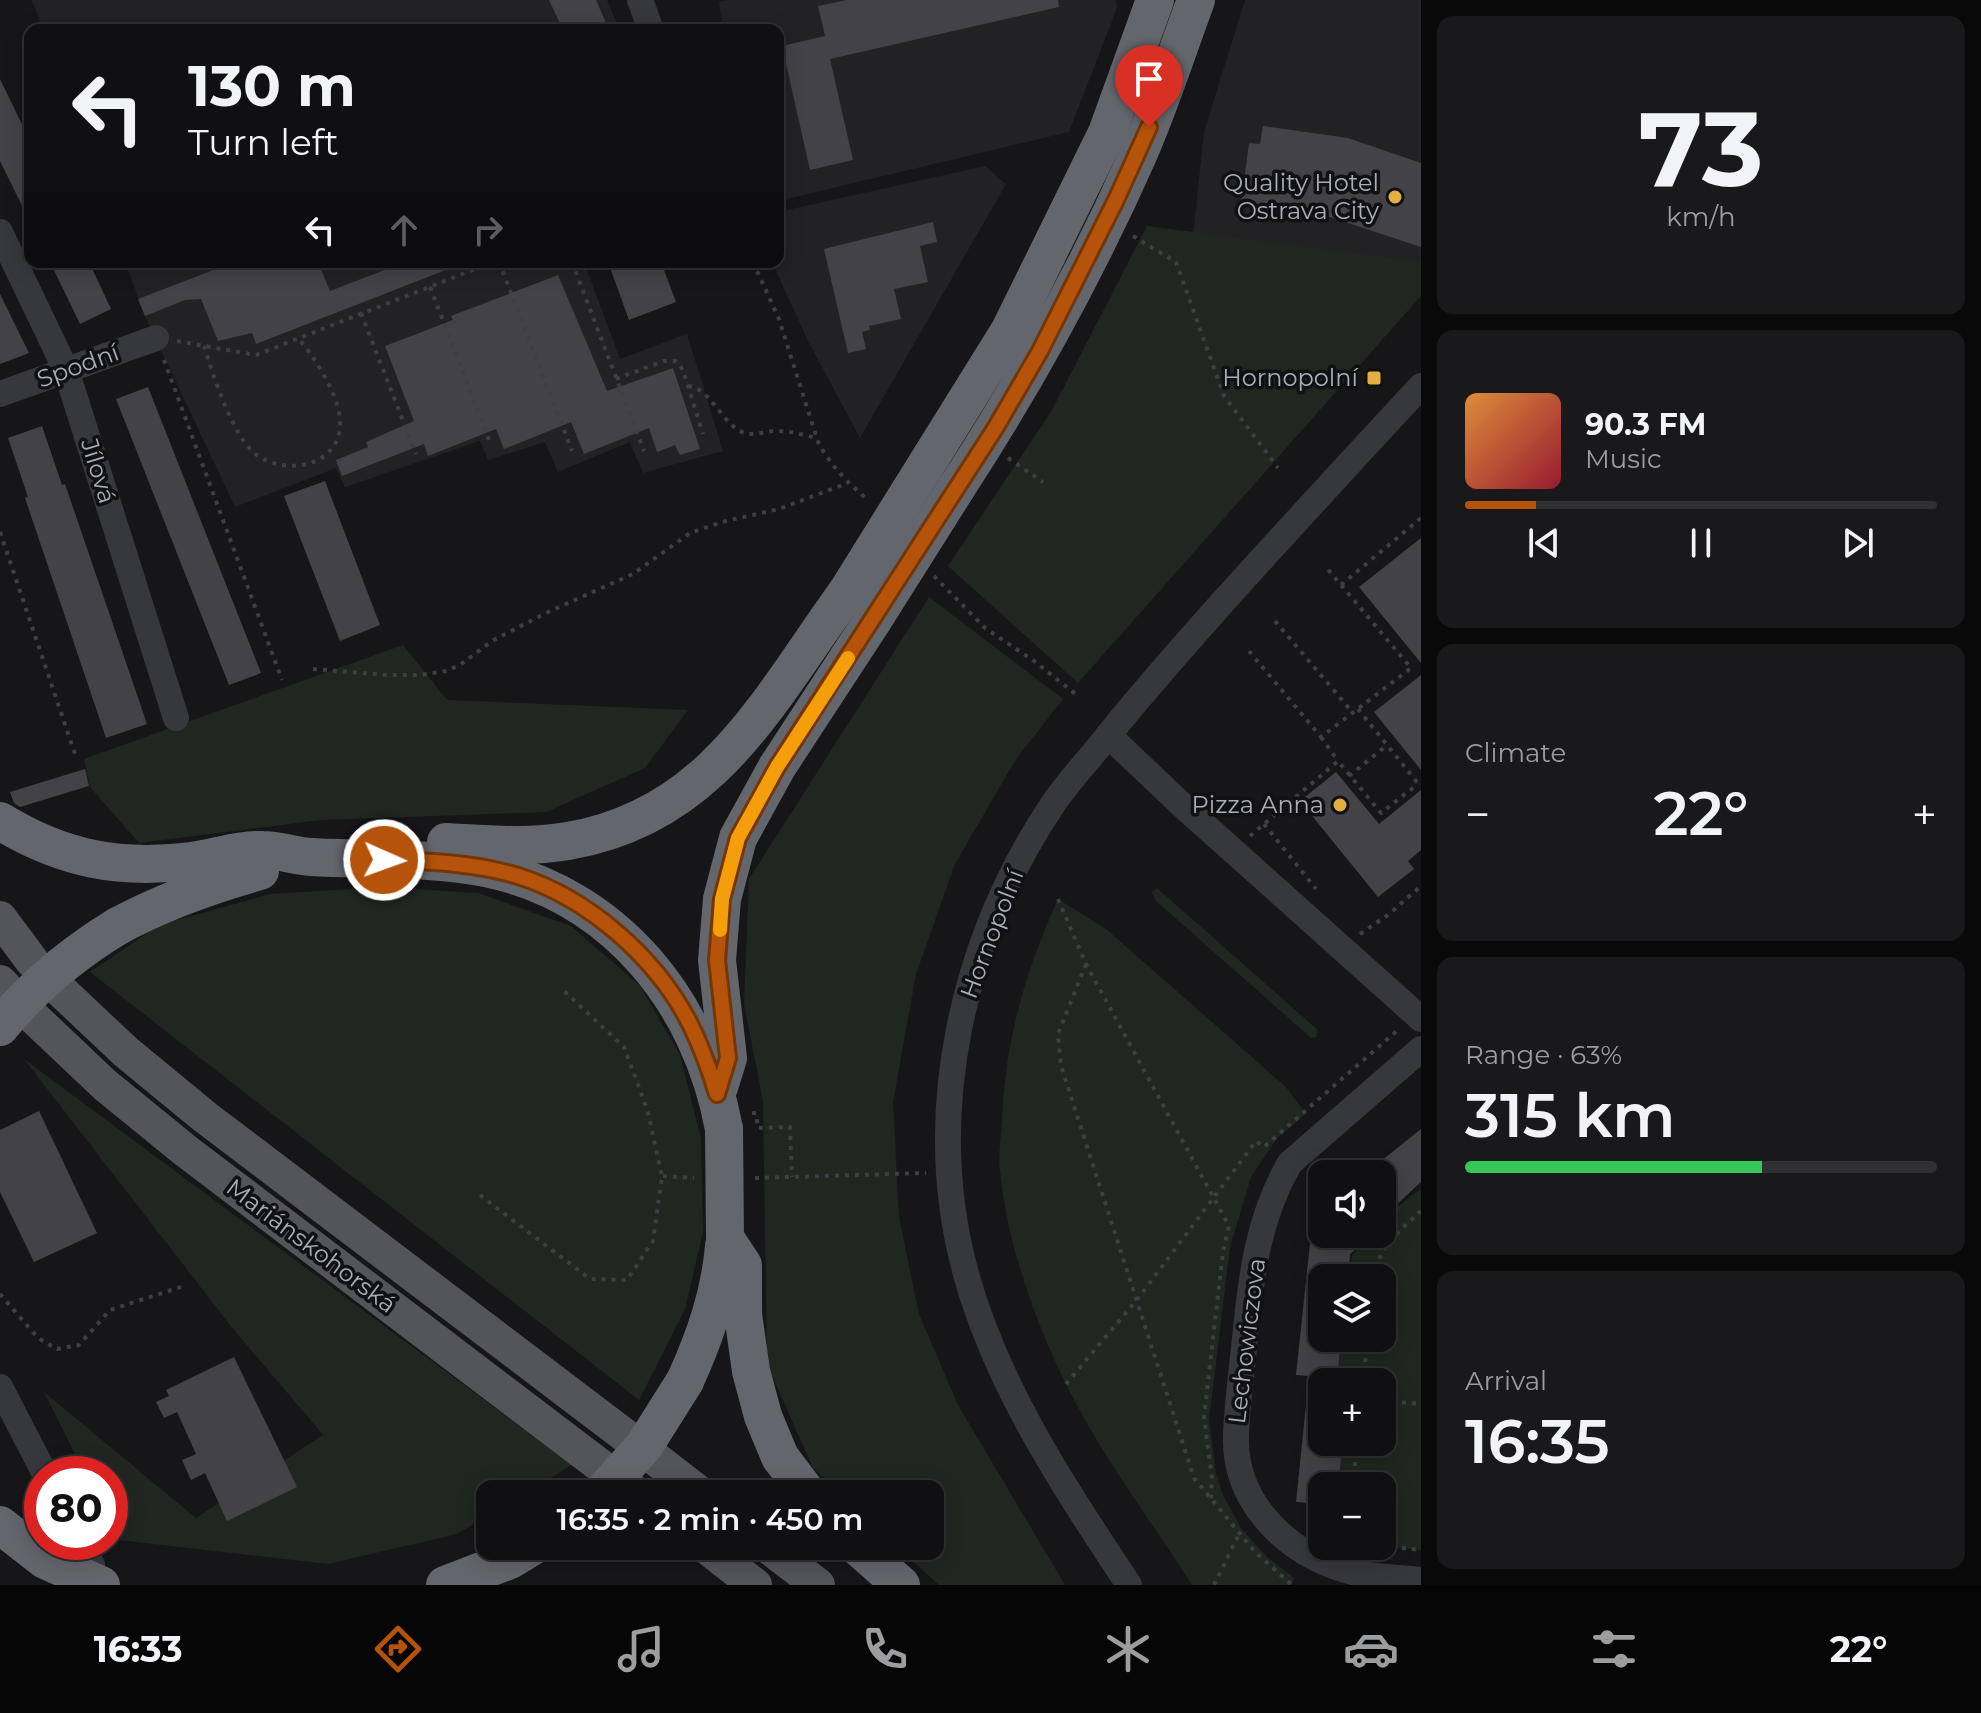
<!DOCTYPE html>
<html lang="en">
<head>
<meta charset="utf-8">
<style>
  :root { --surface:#101012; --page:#19191b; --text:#f1f3f6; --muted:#9c9d9f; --line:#303032; --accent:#b45309 }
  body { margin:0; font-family:Montserrat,sans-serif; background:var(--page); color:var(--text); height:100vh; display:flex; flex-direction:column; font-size:30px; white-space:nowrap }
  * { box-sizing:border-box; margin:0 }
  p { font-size:26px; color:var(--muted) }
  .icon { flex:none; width:44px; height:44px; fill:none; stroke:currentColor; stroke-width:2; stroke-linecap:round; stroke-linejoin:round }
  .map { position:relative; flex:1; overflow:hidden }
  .details { display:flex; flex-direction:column; gap:16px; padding:16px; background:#09090a; width:560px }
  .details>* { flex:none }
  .top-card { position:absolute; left:24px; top:24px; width:760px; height:244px; border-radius:16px; box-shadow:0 4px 20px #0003,0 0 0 2px var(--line); background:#101012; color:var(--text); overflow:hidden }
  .buttons { position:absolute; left:1308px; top:1160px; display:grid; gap:16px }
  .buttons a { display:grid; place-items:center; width:88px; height:88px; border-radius:16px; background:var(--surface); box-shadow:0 4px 20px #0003,0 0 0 2px var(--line); font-size:40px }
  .speed { position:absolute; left:24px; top:1456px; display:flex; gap:16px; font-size:40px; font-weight:700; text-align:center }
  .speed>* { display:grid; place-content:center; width:104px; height:104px; border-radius:50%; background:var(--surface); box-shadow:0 4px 20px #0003,0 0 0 2px var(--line); line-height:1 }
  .speed .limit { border:12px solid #d22; background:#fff; color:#111 }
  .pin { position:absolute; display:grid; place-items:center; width:68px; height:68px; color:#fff; margin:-82px -34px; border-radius:50% 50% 50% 0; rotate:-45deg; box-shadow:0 0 8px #0007 }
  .pin .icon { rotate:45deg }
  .me { position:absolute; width:88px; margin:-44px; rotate:92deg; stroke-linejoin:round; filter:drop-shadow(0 0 6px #0008) }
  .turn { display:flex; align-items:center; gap:28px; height:168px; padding:0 32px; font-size:36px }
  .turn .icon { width:104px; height:104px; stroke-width:2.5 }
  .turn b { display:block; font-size:56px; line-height:68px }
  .lanes { display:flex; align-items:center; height:76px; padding:0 32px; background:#0003; justify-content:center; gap:40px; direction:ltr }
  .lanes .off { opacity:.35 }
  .big { font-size:60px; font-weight:600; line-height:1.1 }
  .details .widget { flex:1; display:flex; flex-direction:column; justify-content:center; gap:12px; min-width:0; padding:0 28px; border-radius:16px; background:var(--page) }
  .details .dial { align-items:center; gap:0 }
  .dial b { font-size:104px; line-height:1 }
  .song { display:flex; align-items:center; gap:24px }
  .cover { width:96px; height:96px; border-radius:12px; background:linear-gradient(135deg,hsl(30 70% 55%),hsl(350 70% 35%)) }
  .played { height:8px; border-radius:4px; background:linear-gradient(90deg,var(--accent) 15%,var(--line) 15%) }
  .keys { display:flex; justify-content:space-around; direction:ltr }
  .heat { display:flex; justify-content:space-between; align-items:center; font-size:44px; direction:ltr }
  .charge { height:12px; border-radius:6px; background:linear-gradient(90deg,#34c759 63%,var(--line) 0) }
  .trip { position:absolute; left:476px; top:1480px; width:468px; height:80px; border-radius:16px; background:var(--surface); box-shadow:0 4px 20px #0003,0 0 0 2px var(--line); font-weight:600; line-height:80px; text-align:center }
  .tabs { display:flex; height:128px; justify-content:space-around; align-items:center; background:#060607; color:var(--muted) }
  .tabs .icon { width:56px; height:56px }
  .tabs .active { color:var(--accent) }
  .tabs b { font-size:36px; color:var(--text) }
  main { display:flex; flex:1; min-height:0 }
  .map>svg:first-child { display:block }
  .built { fill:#222224 }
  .green { fill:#202721 }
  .building { fill:#434347 }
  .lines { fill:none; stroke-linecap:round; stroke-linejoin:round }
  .path { stroke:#3d3f43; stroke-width:4; stroke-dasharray:4 6; stroke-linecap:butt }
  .minor { stroke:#37383c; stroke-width:26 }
  .major { stroke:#53555b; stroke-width:34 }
  .highway { stroke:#64666d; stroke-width:38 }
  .highway-bridge { stroke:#64666d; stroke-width:38 }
  .route-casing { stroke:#753606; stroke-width:20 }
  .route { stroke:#b45309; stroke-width:14 }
  .slow { stroke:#f59e0b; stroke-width:14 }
  .poi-dot { fill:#e4af42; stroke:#111113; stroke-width:3 }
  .labels { text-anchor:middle; stroke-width:7; stroke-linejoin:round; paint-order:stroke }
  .poi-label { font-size:24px; fill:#a9adb7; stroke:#111113; text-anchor:end }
  .street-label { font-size:24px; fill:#a9adb7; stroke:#111113 }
</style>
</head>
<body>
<main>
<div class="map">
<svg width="1421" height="1585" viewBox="0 0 1421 1585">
  <rect width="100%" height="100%" fill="#161618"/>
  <g class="built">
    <path d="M32,0h575l13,30h-577z"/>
    <path d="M727,0h389l1,8 -48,124 -291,69v-171h-55l-4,-28z"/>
    <path d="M1245,0h176v263l-228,-27 11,-104z"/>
    <path d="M985,166l21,18 -146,254 -52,-97 -36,-79h6v-9l6,-9 -6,-5v-27z"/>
    <path d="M125,262h459l36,97 67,-25 36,117 -80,22 -13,-31 -72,30 -13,-30 -57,18 -8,-19 -135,46 -9,-19 -101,39 -90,-191z"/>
  </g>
  <g class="green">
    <path d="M1147,226l274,36v34l-343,387 -130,-117 103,-154z"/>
    <path d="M929,597l134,102 -47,60 -61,105 -39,110 -23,128 6,115 20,97 39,91 107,180h-126l-43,-39h34v-52h-89l-28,-26 -46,-104 -4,-263 -19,-97 5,-125z"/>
    <path d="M403,645l44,55 241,10 -43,58 -99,44 -226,8 -181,23 -49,-56 -6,-28z"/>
    <path d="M385,887l93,6 93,33 69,60 40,69 21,83 2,94 -18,77 -46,91 -549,-428 69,-47 111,-31z"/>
    <path d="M1157,888l161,142 -2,7 -5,1 -156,-138 -3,-8z"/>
    <path d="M1058,899l48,30 180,158 20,27 -29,24 -26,39 -21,70 -21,173 7,53 7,22 18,33 26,29 27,21 -2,7h-100c-42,-66 -92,-131 -126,-201 -31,-62 -60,-145 -66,-214 -2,-16 1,-33 2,-49 3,-81 23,-148 56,-222z"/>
    <path d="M24,1059l548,406 -48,29h-34v20l-33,20 -129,30 -209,-24 -9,-17v-49h-25l-41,-82 152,126 127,-83 -93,-110z"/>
    <path d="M1421,1189v361l-39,-4v-60h-44l5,-44h39v-60l-45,-3 5,-41h40v-60h-33l3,-23 25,-21h5v-5l17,-14 -3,-7z"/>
  </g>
  <g class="building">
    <path d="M549,0h47l13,30h-46z"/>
    <path d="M847,0h211l1,7 -229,52 23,101 -43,10 -28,-124 43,-10 -7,-30z"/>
    <path d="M0,79l30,62v81l-30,-61z"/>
    <path d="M1263,126l85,12 73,25v84l-91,-30 -89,-13 8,-61 11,1z"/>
    <path d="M933,222l4,20 -17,4 8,36 -34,7 7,30 -32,7 1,4 -8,2 4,17 -18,4 -24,-104z"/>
    <path d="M50,262h39l22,47 -31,15z"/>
    <path d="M234,262h84l12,29 75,-29 56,2 -205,80 -4,-11 -34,8 -17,-42 -16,1 -40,16 -7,-17z"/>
    <path d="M608,262h53l15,40 -47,18z"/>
    <path d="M558,275l49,116 66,-23 27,81 -20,6 -5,-10 -18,7 -8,-24 -65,26 -13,-32 -67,27 -8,-20 -68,27 -4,-12 -82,32 -6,-16 32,-13 -2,-5 48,-21 -29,-75 68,-26 -2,-4z"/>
    <path d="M0,294l29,59 -29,11z"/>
    <path d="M148,387l113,286 -32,12 -113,-286z"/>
    <path d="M42,426l20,59 3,-1 82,240 -41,14 -81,-240 3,-1 -20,-59z"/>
    <path d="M325,481l55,144 -40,16 -56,-145z"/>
    <path d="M1421,538v125l-62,-76z"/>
    <path d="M1421,675v95l-47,-58z"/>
    <path d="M85,769l4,17 -69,21 -6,-4 -4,-11z"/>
    <path d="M1336,772l43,52 42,-34v60l-13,11 6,8 -36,28 -78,-96z"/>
    <path d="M39,1111l58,122 -63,29 -34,-70v-62z"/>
    <path d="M1421,1129v53l-39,36v-44h-17z"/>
    <path d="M1311,1234h64l-25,20 -2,24h-26v60h19l-4,44h-15v60h21l-5,44h-16v18l-26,-2 13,-126 -13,-1z"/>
    <path d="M234,1357l63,130 -70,34 -22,-48 -14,7 -9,-20 14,-6 -19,-42 -13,6 -8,-16 13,-6 -3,-6z"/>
  </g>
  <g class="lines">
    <g class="path">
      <path d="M1133,236l43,26 48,134 54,72"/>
      <path d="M499,262l73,189"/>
      <path d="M572,262l72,189"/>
      <path d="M753,262l26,57 39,123c12,23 30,41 50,58"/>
      <path d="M430,287l61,158"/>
      <path d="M361,313l55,141"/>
      <path d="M177,341l79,14 237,-93"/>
      <path d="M204,346c9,29 29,93 54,110 32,21 85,8 82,-36 -2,-27 -25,-62 -42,-82"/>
      <path d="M164,360l118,320"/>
      <path d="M616,379l48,-18h12l7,9 20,64"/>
      <path d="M688,386c22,2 32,34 52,45 13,7 25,-1 38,0 13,0 26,4 38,7"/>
      <path d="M1008,458l35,24"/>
      <path d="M0,532l75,222"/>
      <path d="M934,576l51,52 49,33 44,35"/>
      <path d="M1341,585l80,-67"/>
      <path d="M1275,621l78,92"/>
      <path d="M1249,651l72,86 90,-69 -86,-102"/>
      <path d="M313,669l75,6h31l27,-4 14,-6 32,-24 54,-28 87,-39 57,-41 32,-11 57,-13 69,-26"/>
      <path d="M1358,709l63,78"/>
      <path d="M1321,737l17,24"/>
      <path d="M1349,776l37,-30"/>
      <path d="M1264,824l52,65"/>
      <path d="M1250,836l88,-75 43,52 37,-29"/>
      <path d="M1058,899l28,65 143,262 -6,25 -19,166 8,61 -1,22"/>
      <path d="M1360,934l28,-19 33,-29"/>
      <path d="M1086,964l-28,70 3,32 133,412 61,74 37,33"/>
      <path d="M752,1113h4l2,15 32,-1 2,50"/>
      <path d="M663,1176l31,2"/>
      <path d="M755,1178l171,-5"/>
      <path d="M480,1195l110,84 37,1 26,-39 9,-65 -15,-67 -23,-62 -61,-57"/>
      <path d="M1374,1278c3,-29 26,-48 47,-67"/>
      <path d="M0,1294l38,44 19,11 22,-4 31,-35 74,-24"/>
      <path d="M1363,1382l5,-44"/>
      <path d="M1066,1384l70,-83 120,-160 8,6 135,-118"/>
      <path d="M1382,1401l39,3"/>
      <path d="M1353,1486l4,-44"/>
      <path d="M1382,1546l39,4"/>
      <path d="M1214,1585l25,-51"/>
    </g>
    <g class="minor">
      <path d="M640,0l11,30"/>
      <path d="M0,232l66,138 110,348"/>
      <path d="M0,394l156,-56"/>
      <path d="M1108,735l75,71 238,213"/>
      <path d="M1421,1049l-131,114c-32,54 -39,114 -45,175 -3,33 -8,65 -9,98 -2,65 48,114 106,133 24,8 54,8 79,11"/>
      <path d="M0,1387l45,87"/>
      <path d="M80,1542l12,23"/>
      <path d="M1129,1585c-64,-97 -132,-198 -163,-311 -44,-160 -4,-334 87,-470 15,-22 33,-41 49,-61 38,-48 78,-93 119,-139 66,-73 133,-146 200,-218"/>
    </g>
    <g class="major">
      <path d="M0,918l32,43"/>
      <path d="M0,982l5,5"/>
      <path d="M58,988l68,64 79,65 422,320"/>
      <path d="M31,1015l74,70 81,66 416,316"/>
      <path d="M653,1457l48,37"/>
      <path d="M627,1486l10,8"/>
      <path d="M705,1546l50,39"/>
      <path d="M767,1546l51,39"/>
    </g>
    <g class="highway">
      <path d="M931,457l79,-127 97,-197 48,-133"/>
      <path d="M957,487c69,-106 130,-217 181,-332 22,-50 39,-104 58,-155"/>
      <path d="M0,821c62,38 119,49 191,40 23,-3 49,-12 72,-11 16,0 32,6 48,7 58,3 118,0 175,11 130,27 215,135 238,261"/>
      <path d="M446,842c40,2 82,6 122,-1 145,-24 201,-142 279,-249"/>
      <path d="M118,926c46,-25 92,-41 142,-55"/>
      <path d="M719,1087l9,-29 -11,-98 5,-61 16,-61 39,-71 96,-147"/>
      <path d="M725,1238l18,27v49l8,57 12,45 17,41 28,37"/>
      <path d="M685,1381c20,-44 35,-87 39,-135"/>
      <path d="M0,1525l45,35 56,25"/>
      <path d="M857,1546l44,39"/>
      <path d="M445,1585l65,-25 23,-14"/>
    </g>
    <g class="highway-bridge">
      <path d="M847,592l84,-135"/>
      <path d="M873,620l84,-133"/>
      <path d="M0,1027c34,-42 72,-73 118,-101"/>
      <path d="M724,1129l1,109"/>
      <path d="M601,1494l43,-48 41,-65"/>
    </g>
  </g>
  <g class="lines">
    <g class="route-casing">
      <path id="route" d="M384,860c45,1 91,3 134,16 70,22 136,80 170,144 12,23 21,48 29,74l11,-36 -11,-98 5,-61 16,-61 39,-71 219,-340 44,-76 76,-151 33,-73"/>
    </g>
    <use href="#route" class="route"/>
    <path class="slow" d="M720,930l2,-31 16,-61 39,-71 71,-109"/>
  </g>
  <g class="poi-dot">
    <circle cx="1395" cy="197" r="8"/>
    <rect x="1366" y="370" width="16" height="16" rx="4"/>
    <circle cx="1340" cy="805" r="8"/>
  </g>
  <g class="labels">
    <g class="poi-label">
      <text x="1379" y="191">Quality Hotel<tspan x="1379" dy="28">Ostrava City</tspan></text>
      <text x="1358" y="386">Hornopolní</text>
      <text x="1324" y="813">Pizza Anna</text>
    </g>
    <g class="street-label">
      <text transform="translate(78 366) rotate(-20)" y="8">Spodní</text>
      <text transform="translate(98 471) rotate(73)" y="8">Jílová</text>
      <text transform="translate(992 934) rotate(-69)" y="8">Hornopolní</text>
      <text transform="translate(311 1246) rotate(37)" y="8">Mariánskohorská</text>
      <text transform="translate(1247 1341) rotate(-83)" y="8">Lechowiczova</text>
    </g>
  </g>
</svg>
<div class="buttons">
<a><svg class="icon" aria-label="sound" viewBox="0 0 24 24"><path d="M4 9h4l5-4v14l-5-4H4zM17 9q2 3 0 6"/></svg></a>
<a><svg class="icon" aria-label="layers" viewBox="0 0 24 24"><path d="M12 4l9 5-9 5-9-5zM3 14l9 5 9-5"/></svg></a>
<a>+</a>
<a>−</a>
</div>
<div class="speed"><div class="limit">80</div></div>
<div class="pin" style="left:1149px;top:127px;background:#d93025"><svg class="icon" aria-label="arrive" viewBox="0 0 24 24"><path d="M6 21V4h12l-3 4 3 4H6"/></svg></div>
<svg class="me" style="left:384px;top:860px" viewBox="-20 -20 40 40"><circle r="17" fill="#b45309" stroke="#fff" stroke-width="3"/><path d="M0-11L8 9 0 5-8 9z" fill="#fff"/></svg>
<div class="trip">16:35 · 2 min · 450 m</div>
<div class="top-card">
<div class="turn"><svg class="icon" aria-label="left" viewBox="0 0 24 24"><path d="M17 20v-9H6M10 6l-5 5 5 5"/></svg><div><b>130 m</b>Turn left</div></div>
<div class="lanes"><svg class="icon" aria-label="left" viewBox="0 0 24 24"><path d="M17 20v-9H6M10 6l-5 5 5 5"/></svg><svg class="icon off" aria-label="ahead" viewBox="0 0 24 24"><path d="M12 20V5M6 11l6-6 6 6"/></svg><svg class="icon off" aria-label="right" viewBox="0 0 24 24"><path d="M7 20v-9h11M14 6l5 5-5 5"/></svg></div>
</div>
</div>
<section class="details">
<div class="widget dial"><b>73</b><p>km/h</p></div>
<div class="widget">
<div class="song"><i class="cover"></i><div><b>90.3 FM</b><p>Music</p></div></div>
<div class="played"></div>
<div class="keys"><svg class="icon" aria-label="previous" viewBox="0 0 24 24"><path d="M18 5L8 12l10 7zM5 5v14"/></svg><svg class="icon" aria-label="pause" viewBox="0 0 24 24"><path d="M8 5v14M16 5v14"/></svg><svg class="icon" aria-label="next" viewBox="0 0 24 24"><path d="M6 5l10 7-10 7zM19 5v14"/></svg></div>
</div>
<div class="widget"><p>Climate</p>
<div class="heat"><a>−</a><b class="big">22°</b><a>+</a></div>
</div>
<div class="widget"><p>Range · 63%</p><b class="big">315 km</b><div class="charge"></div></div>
<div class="widget"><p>Arrival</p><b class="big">16:35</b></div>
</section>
</main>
<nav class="tabs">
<b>16:33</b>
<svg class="icon active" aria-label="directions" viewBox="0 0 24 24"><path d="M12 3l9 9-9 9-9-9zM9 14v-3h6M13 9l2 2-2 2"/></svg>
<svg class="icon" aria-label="music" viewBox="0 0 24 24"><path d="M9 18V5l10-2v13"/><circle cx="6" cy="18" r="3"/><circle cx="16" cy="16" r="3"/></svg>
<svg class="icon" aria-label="phone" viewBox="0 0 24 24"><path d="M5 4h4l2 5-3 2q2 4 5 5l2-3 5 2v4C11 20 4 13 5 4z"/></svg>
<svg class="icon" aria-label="climate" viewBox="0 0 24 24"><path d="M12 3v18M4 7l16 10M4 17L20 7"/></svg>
<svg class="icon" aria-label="car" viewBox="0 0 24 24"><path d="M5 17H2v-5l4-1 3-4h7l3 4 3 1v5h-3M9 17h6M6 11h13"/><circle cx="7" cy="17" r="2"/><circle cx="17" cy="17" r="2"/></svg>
<svg class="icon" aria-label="filters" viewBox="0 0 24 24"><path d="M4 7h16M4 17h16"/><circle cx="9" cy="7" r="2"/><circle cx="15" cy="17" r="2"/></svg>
<b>22°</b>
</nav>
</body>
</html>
